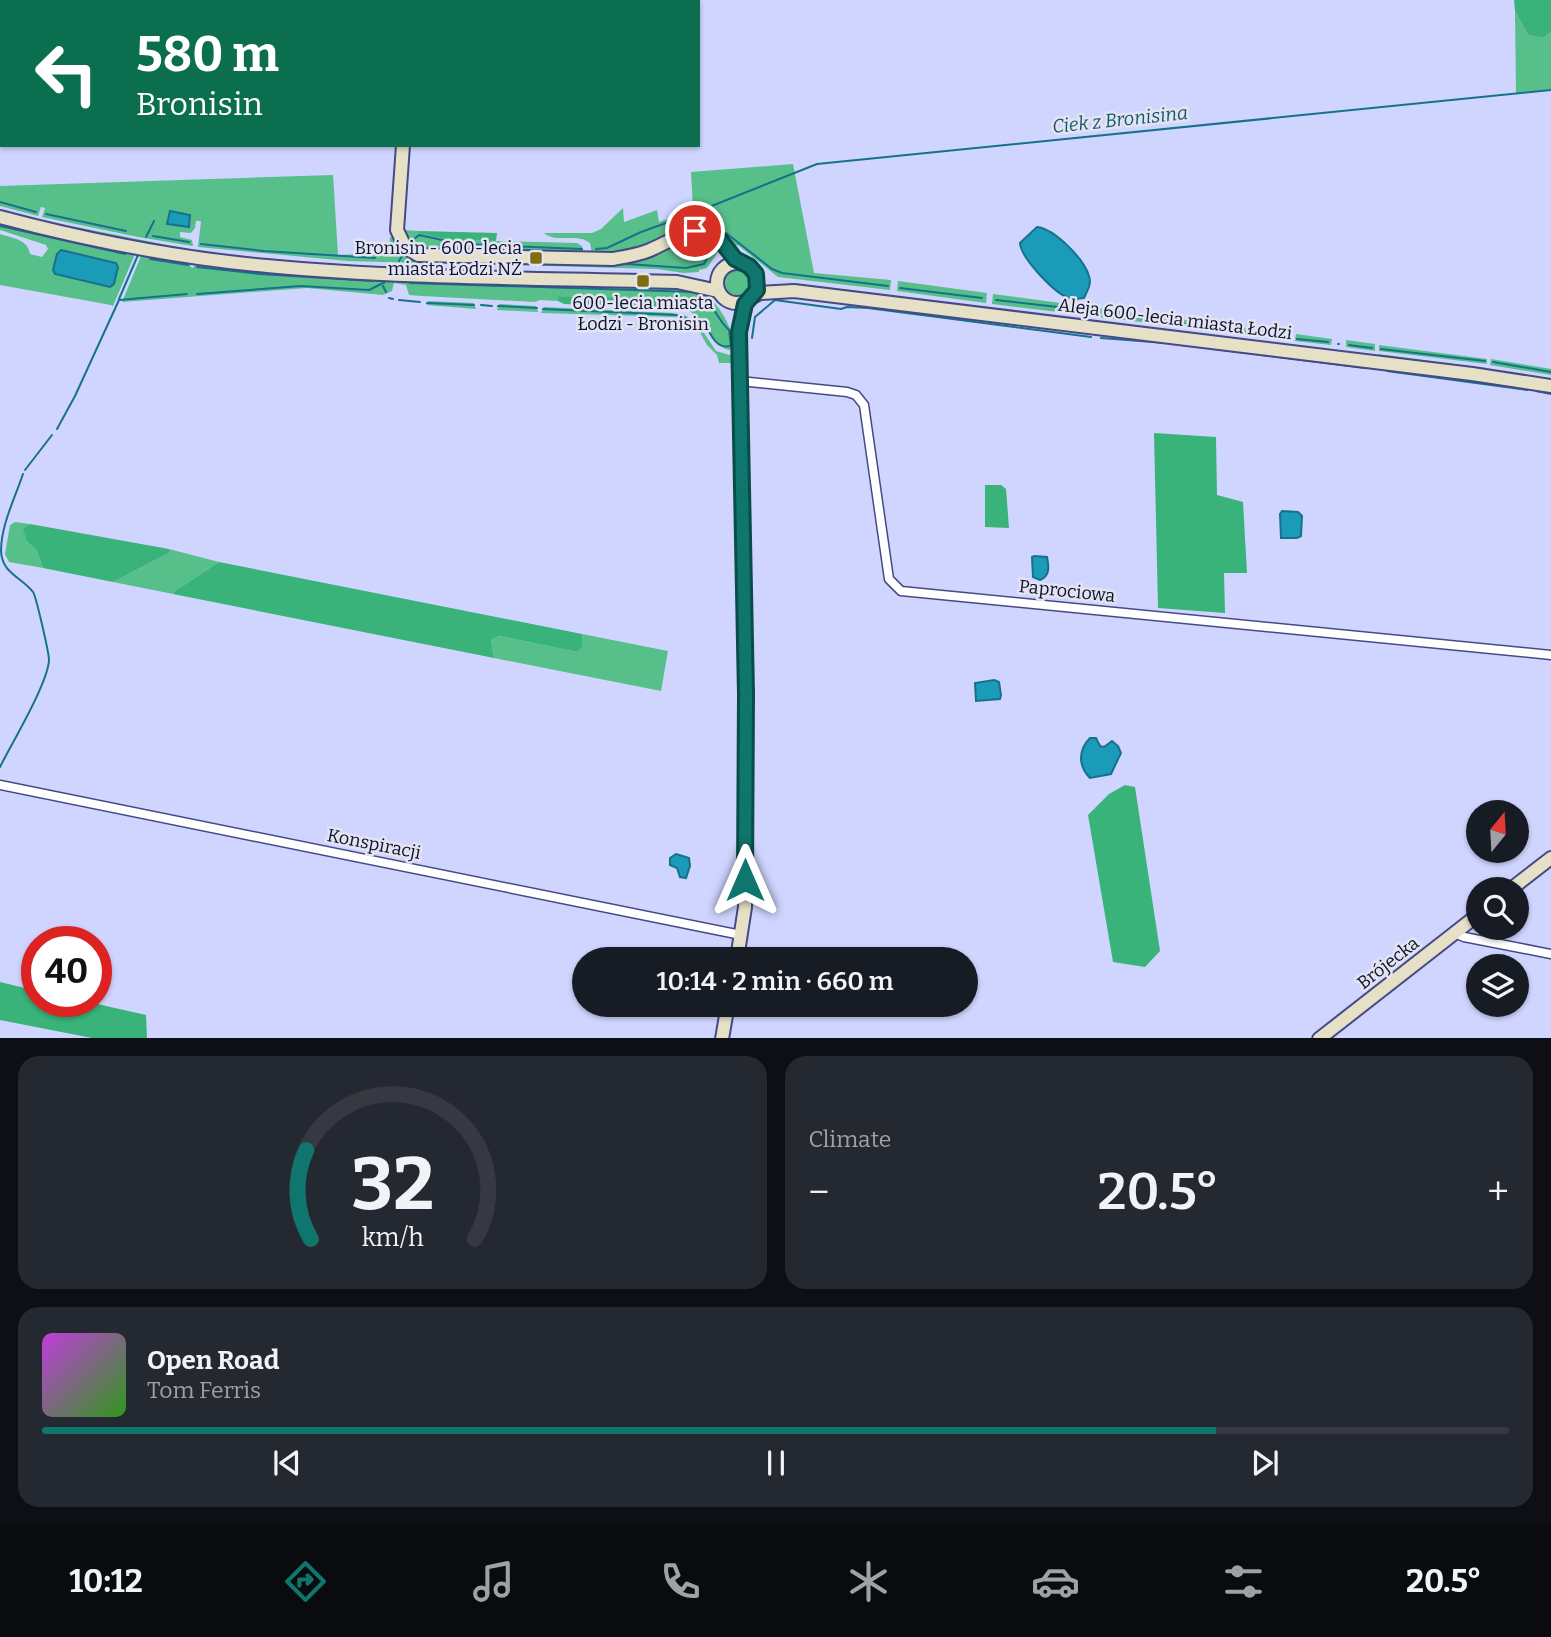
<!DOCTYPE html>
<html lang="en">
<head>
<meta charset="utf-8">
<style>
  :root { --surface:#171b24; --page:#242831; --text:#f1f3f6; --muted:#9ea1a6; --line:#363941; --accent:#0f766e }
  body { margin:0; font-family:Bitter,serif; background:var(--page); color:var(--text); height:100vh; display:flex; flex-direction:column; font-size:26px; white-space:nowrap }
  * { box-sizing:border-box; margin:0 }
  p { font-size:23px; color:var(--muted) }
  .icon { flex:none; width:38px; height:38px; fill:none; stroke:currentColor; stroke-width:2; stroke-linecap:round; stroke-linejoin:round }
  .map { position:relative; height:1038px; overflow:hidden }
  .side { display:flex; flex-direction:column; gap:18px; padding:18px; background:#0d0f14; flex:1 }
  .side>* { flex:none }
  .hud { position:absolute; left:0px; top:0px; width:700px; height:147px; box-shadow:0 2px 5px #0004; background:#0b6e4f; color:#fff; overflow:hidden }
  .needle { width:46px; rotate:18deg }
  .controls { position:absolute; left:1466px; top:800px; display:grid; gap:14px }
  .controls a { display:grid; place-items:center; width:63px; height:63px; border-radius:50%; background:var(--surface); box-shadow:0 2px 5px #0004; font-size:35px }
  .speed { position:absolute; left:21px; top:926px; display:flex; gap:14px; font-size:35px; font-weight:700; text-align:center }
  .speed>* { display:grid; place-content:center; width:91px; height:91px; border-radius:50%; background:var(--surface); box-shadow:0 2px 5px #0004; line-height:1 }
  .speed .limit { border:10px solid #d22; background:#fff; color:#111 }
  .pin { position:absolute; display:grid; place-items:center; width:60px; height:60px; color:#fff; margin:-30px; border:4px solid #fff; border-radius:50%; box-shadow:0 2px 7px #0007 }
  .me { position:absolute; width:77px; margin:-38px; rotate:0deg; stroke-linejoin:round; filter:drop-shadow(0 0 5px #0008) }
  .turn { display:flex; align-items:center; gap:24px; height:147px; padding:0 21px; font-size:32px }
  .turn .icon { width:91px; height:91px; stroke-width:2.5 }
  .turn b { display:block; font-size:49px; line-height:60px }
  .big { font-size:52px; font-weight:600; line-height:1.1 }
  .side .widget { flex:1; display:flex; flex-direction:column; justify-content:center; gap:10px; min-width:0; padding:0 24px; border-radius:21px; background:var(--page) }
  .side .dial { align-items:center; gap:0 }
  .dial svg { height:182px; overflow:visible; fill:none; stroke:var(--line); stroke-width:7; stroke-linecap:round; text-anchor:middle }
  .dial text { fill:var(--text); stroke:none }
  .song { display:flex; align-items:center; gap:21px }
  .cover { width:84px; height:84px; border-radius:10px; background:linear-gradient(135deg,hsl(290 70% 55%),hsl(110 70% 35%)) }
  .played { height:7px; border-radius:4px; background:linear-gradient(90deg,var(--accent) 80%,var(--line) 80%) }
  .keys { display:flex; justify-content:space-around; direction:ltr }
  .heat { display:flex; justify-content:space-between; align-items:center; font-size:38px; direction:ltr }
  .side .tiles { flex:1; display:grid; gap:18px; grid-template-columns:1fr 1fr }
  .widget:last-child { grid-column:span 2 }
  .trip { position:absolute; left:572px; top:947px; width:406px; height:70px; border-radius:35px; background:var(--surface); box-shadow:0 2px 5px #0004; font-weight:600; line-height:70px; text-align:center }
  .tab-bar { display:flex; height:112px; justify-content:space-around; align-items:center; background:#090b0e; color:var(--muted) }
  .tab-bar .icon { width:49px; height:49px }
  .tab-bar .on { color:var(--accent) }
  .tab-bar b { font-size:32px; color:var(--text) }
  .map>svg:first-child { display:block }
  .green { fill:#57c08a }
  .forest { fill:#39b37a }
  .water { fill:#1a9bb8; stroke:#17718d; stroke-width:2 }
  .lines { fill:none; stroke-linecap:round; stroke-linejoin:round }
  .stream { stroke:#17718d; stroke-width:2 }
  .street-casing { stroke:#454985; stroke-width:11 }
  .secondary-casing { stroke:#454985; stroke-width:16 }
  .street { stroke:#fff; stroke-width:8 }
  .secondary { stroke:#e6e1c6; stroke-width:12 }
  .route-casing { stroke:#0a4d48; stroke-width:18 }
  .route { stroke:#0f766e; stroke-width:12 }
  .poi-dot { fill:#7f6f0c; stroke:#e2e4f2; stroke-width:2.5 }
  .labels { text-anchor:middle; stroke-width:5; stroke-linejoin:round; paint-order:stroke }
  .poi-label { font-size:18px; fill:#0f1029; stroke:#e2e4f2; text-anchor:end }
  .street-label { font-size:18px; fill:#0f1029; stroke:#e2e4f2 }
  .water-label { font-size:19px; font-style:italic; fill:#1a5969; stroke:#e2e4f2 }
</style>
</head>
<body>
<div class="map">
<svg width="1551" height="1039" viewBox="0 0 1551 1039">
  <rect width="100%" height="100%" fill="#cfd5ff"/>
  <g class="green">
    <path d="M1515,11l13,24 15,3 8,-6v58l-35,3z"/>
    <path d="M793,164l21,109 77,7 -1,10 -112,-13 -39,-31 -9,-3 -9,-9 -14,-8 -1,-5 -6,-1 -3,4c-20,1 -36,16 -55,23 -16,6 -33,7 -50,7l-2,-11c-13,-11 -33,1 -46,-10h48l9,-4 22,-21 1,14 33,-12 2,12 34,-12 -2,-38z"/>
    <path d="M333,175l5,80 51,-2 1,-16 5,2 6,10 51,12 4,3 -108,-3 -150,-14 3,-26h-5l-1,7 -4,5 -11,-1v5l12,3 1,6 -55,-9 -96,-20 3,-9 -4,-1 -3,9 -38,-10v-20z"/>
    <path d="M41,220l151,30 -1,1 -149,-28z"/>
    <path d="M0,222l189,39 2,6 2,1 3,-6 349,21 1,3 20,1 1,-3 127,5c21,6 40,38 40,58l-4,3c-20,-3 -23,-30 -41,-39v-10l-131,-5v5l-18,-1 -5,2 -113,-6 -13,-1 -3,-10 -12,-2 -2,8 -9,4 -76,-7 -185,14 19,-46 -6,-2 -22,52 -2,-1 -111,-20v-51c12,4 28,5 30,20l12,3 6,-8 -2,-4 -46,-15z"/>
    <path d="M404,230l15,1 1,2 30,7 127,3 5,3 2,8 -157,-5 -16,-7z"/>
    <path d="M701,236l14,8 4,6 -12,18 -8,2v2l-15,1 -27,-4 -144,-4v-2l33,1v-2l59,1 77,-24z"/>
    <path d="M197,251l89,10 82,5 254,8 -225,-5 -102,-5z"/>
    <path d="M739,268l2,4 5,-2 5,6 2,8 -4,10 -13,5 -2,-5 -5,2 -5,-6 -1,-10 4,-8z"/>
    <path d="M777,281l113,14 -2,2z"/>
    <path d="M898,281l89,12 -1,10 -89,-12z"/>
    <path d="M993,294l216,29 -1,7 -216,-26z"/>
    <path d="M428,301l46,2 2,6 -49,-4z"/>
    <path d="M499,304l37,2 2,6 -41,-2z"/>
    <path d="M544,307l129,6 5,2 -1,2 -136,-4z"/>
    <path d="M991,308l218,27 -2,1z"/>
    <path d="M683,314l15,10 18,27 17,5 5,7h-19l-2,-8 -10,-10 -9,-16 -16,-12z"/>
    <path d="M1216,324l76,9 -1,7 -76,-9z"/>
    <path d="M1296,334l36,5 -1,6 -36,-4z"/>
    <path d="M1346,340l29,4v7l-29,-4z"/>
    <path d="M1379,345l108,14v5l-108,-13z"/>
    <path d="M1378,354l108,14v1l-106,-12z"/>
    <path d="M1491,359l60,10v6l-61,-10z"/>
    <path d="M15,522l15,2 -6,5 12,20 7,19 -34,-6 -4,-8 5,-29z"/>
    <path d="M169,549l50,13 -44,29 -2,3 -60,-12 56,-29z"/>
    <path d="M582,634l86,17 -7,40 -167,-33 -3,-18 8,-4 78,16 6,-5z"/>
  </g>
  <g class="forest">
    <path d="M1514,0h37v32l-8,6 -15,-3 -13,-24z"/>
    <path d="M419,231l78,2 -1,8 -46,-1 -31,-7z"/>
    <path d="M558,296l131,4v11l-13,-3 -112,-4 -6,-3z"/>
    <path d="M1154,433l62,4 1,58 26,7 4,71h-23l1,40 -67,-5z"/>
    <path d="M985,485h16l5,4 3,39 -24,-1z"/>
    <path d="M30,524l139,25v4l-56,29 -70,-14 -7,-19 -9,-8 -4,-12z"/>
    <path d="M219,562l363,72 1,13 -6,5 -78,-16 -8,4 3,18 -321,-64 2,-3z"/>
    <path d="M1125,785l10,2 25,164 -15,16 -32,-5 -25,-147 21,-21z"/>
    <path d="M0,982l37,9v10h47l62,14 1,23h-55l-92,-18z"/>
  </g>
  <g class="water">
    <path d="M170,211l20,4 -1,12 -22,-3z"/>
    <path d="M1037,227c18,2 47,32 52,49 3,8 -2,15 -5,22 -4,0 -8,2 -12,1 -16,-3 -51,-41 -52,-56z"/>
    <path d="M61,250l55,13 2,4 -4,17 -4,3 -55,-13 -2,-4 4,-16z"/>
    <path d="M1282,511l16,1 4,4 -1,20 -4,2h-16l-1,-24z"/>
    <path d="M1034,556l13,1c2,10 3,19 -7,23l-7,-3 -1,-20z"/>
    <path d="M994,680l5,2 2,13 -1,4 -24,2 -1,-18z"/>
    <path d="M1090,738h6l4,8 4,1 8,-6 6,5 3,7 -10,21 -21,4c-12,-12 -12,-28 0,-40z"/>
    <path d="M676,854l13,4 1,8 -4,12 -6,-1 -3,-9 -7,-3v-7z"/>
  </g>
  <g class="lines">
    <g class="stream">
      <path d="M0,202l36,10"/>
      <path d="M699,211l118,-47 734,-74"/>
      <path d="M46,214l80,17"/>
      <path d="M0,226l125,28"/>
      <path d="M726,233l46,36 10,4 106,13"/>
      <path d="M153,236l36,6"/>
      <path d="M146,237l8,-16"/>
      <path d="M413,240l6,-5 42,9 121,5"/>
      <path d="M201,244l63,7 111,7"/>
      <path d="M596,249l11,-1 34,-16 53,-19"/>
      <path d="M150,259l38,6"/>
      <path d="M399,261l3,-5"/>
      <path d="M627,264l59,4 18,-4 7,-13 -5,-10"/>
      <path d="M197,267l63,7 113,7"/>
      <path d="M410,283l284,9c18,6 22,27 35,38l2,16"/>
      <path d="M383,286l3,6"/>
      <path d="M900,288l82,10"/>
      <path d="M197,294l104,-8 68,4 16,-8"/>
      <path d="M389,298l4,1"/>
      <path d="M119,299l19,-44"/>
      <path d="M399,300l21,2"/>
      <path d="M996,300l97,11"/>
      <path d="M427,303l47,2"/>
      <path d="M481,305l11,1"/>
      <path d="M498,306l39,2"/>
      <path d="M543,309l134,6"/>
      <path d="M1104,313l102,14"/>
      <path d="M683,317l10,4"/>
      <path d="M705,324c6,11 11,25 25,22"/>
      <path d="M1217,329l72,9"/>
      <path d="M752,338l3,-21 20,-17 66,9 6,-2 21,1 223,29"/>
      <path d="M1101,338l65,5 199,25"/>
      <path d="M1297,339l31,3"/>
      <path d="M1338,344h1"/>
      <path d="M1349,345l23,3"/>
      <path d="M1381,349l104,12"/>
      <path d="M1493,362l58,10"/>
      <path d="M1375,369h1"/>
      <path d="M1387,371l140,19"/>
      <path d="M1536,391l15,3"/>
      <path d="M57,429l18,-33 44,-96 68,-6"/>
      <path d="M25,470l27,-35"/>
      <path d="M0,767c12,-24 48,-84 49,-107 0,-7 -13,-64 -16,-68 -11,-15 -31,-18 -32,-41 0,-26 14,-53 22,-77"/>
    </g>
    <g class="street-casing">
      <g id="street">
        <path d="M740,381l107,11 9,3 8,10 25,174 12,12 650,64"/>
        <path d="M0,785l741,150"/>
        <path d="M1455,933l9,4 87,17"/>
      </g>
    </g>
    <g class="secondary-casing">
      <g id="secondary">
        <path d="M417,2v-2"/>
        <path d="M403,145l-6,85 8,17 13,8 195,4c12,-2 25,-4 37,-9 25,-11 46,-28 71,-9 8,6 11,15 18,21"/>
        <path d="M0,217c87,23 177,41 267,49 136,13 274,12 410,16l41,9"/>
        <circle cx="737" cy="283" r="20"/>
        <path d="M754,296l6,-3 34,-2 678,83 79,12"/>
        <path d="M1511,889l40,-31"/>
        <path d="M737,959l8,-52 1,-213 -7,-362 5,-24 3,-7"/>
        <path d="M722,1039l6,-35"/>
        <path d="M1319,1039l160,-125"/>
      </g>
    </g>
    <use href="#street" class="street"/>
    <use href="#secondary" class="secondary"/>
  </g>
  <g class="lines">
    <g class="route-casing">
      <path id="route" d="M695,231l13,2 13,8 14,18 14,7 7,8 1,16 -12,14 -6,28 7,362 -1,186"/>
    </g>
    <use href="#route" class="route"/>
  </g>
  <g class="poi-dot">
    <rect x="529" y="251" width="14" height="14" rx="3.5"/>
    <rect x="636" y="274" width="14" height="14" rx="3.5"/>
  </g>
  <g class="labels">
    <g class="poi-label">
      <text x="522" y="254">Bronisin - 600-lecia<tspan x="522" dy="21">miasta Łodzi NŻ</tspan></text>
      <text x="643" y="309" text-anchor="middle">600-lecia miasta<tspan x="643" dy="21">Łodzi - Bronisin</tspan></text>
    </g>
    <g class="street-label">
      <text transform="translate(1175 319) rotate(7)" y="6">Aleja 600-lecia miasta Łodzi</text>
      <text transform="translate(1067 591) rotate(6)" y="6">Paprociowa</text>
      <text transform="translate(374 844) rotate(11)" y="6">Konspiracji</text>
      <text transform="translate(1388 963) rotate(-38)" y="6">Brójecka</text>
    </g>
    <g class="water-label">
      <text transform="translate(1120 119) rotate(-6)" y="7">Ciek z Bronisina</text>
    </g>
  </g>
</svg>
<div class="controls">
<a><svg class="needle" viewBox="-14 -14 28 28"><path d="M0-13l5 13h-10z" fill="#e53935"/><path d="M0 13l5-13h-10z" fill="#9ea1a6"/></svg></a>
<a><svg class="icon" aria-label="search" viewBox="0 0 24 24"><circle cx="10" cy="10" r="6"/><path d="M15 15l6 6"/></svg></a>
<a><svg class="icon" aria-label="layers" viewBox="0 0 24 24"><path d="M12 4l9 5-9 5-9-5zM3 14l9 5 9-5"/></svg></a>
</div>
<div class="speed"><div class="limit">40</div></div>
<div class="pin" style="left:695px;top:231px;background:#d93025"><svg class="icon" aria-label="arrive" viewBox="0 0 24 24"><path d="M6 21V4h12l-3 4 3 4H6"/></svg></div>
<svg class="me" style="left:745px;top:880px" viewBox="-20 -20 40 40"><path d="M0-17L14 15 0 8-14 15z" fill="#0f766e" stroke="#fff" stroke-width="4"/></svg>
<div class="trip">10:14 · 2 min · 660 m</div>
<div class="hud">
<div class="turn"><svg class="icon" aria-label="left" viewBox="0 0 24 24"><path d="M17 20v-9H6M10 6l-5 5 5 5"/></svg><div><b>580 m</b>Bronisin</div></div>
</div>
</div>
<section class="side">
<div class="tiles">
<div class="widget dial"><svg viewBox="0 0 100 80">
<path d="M14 69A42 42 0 1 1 86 69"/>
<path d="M14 69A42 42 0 0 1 12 30" stroke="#0f766e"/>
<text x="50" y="56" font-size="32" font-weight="700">32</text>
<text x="50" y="72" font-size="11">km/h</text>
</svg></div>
<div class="widget"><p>Climate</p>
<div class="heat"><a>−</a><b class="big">20.5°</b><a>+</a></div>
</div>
<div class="widget">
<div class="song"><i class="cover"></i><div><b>Open Road</b><p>Tom Ferris</p></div></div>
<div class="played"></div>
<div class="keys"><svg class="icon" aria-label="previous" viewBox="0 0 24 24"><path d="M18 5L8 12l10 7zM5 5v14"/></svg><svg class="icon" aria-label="pause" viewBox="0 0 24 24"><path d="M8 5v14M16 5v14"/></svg><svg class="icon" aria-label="next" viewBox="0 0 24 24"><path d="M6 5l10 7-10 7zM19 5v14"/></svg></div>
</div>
</div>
</section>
<nav class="tab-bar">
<b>10:12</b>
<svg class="icon on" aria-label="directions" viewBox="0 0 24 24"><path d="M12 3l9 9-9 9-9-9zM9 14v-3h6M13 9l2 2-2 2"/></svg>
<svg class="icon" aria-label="music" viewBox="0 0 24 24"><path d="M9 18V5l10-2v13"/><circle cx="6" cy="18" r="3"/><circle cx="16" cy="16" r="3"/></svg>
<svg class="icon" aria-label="phone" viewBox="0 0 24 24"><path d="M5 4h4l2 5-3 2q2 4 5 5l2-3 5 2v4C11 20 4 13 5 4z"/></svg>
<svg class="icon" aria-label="climate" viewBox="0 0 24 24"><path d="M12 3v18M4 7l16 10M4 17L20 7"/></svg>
<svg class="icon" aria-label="car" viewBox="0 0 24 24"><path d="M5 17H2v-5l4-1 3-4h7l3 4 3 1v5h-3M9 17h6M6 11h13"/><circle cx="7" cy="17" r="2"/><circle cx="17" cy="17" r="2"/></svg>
<svg class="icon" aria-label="filters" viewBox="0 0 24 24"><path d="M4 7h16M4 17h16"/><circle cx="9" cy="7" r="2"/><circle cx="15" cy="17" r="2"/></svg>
<b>20.5°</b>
</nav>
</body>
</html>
